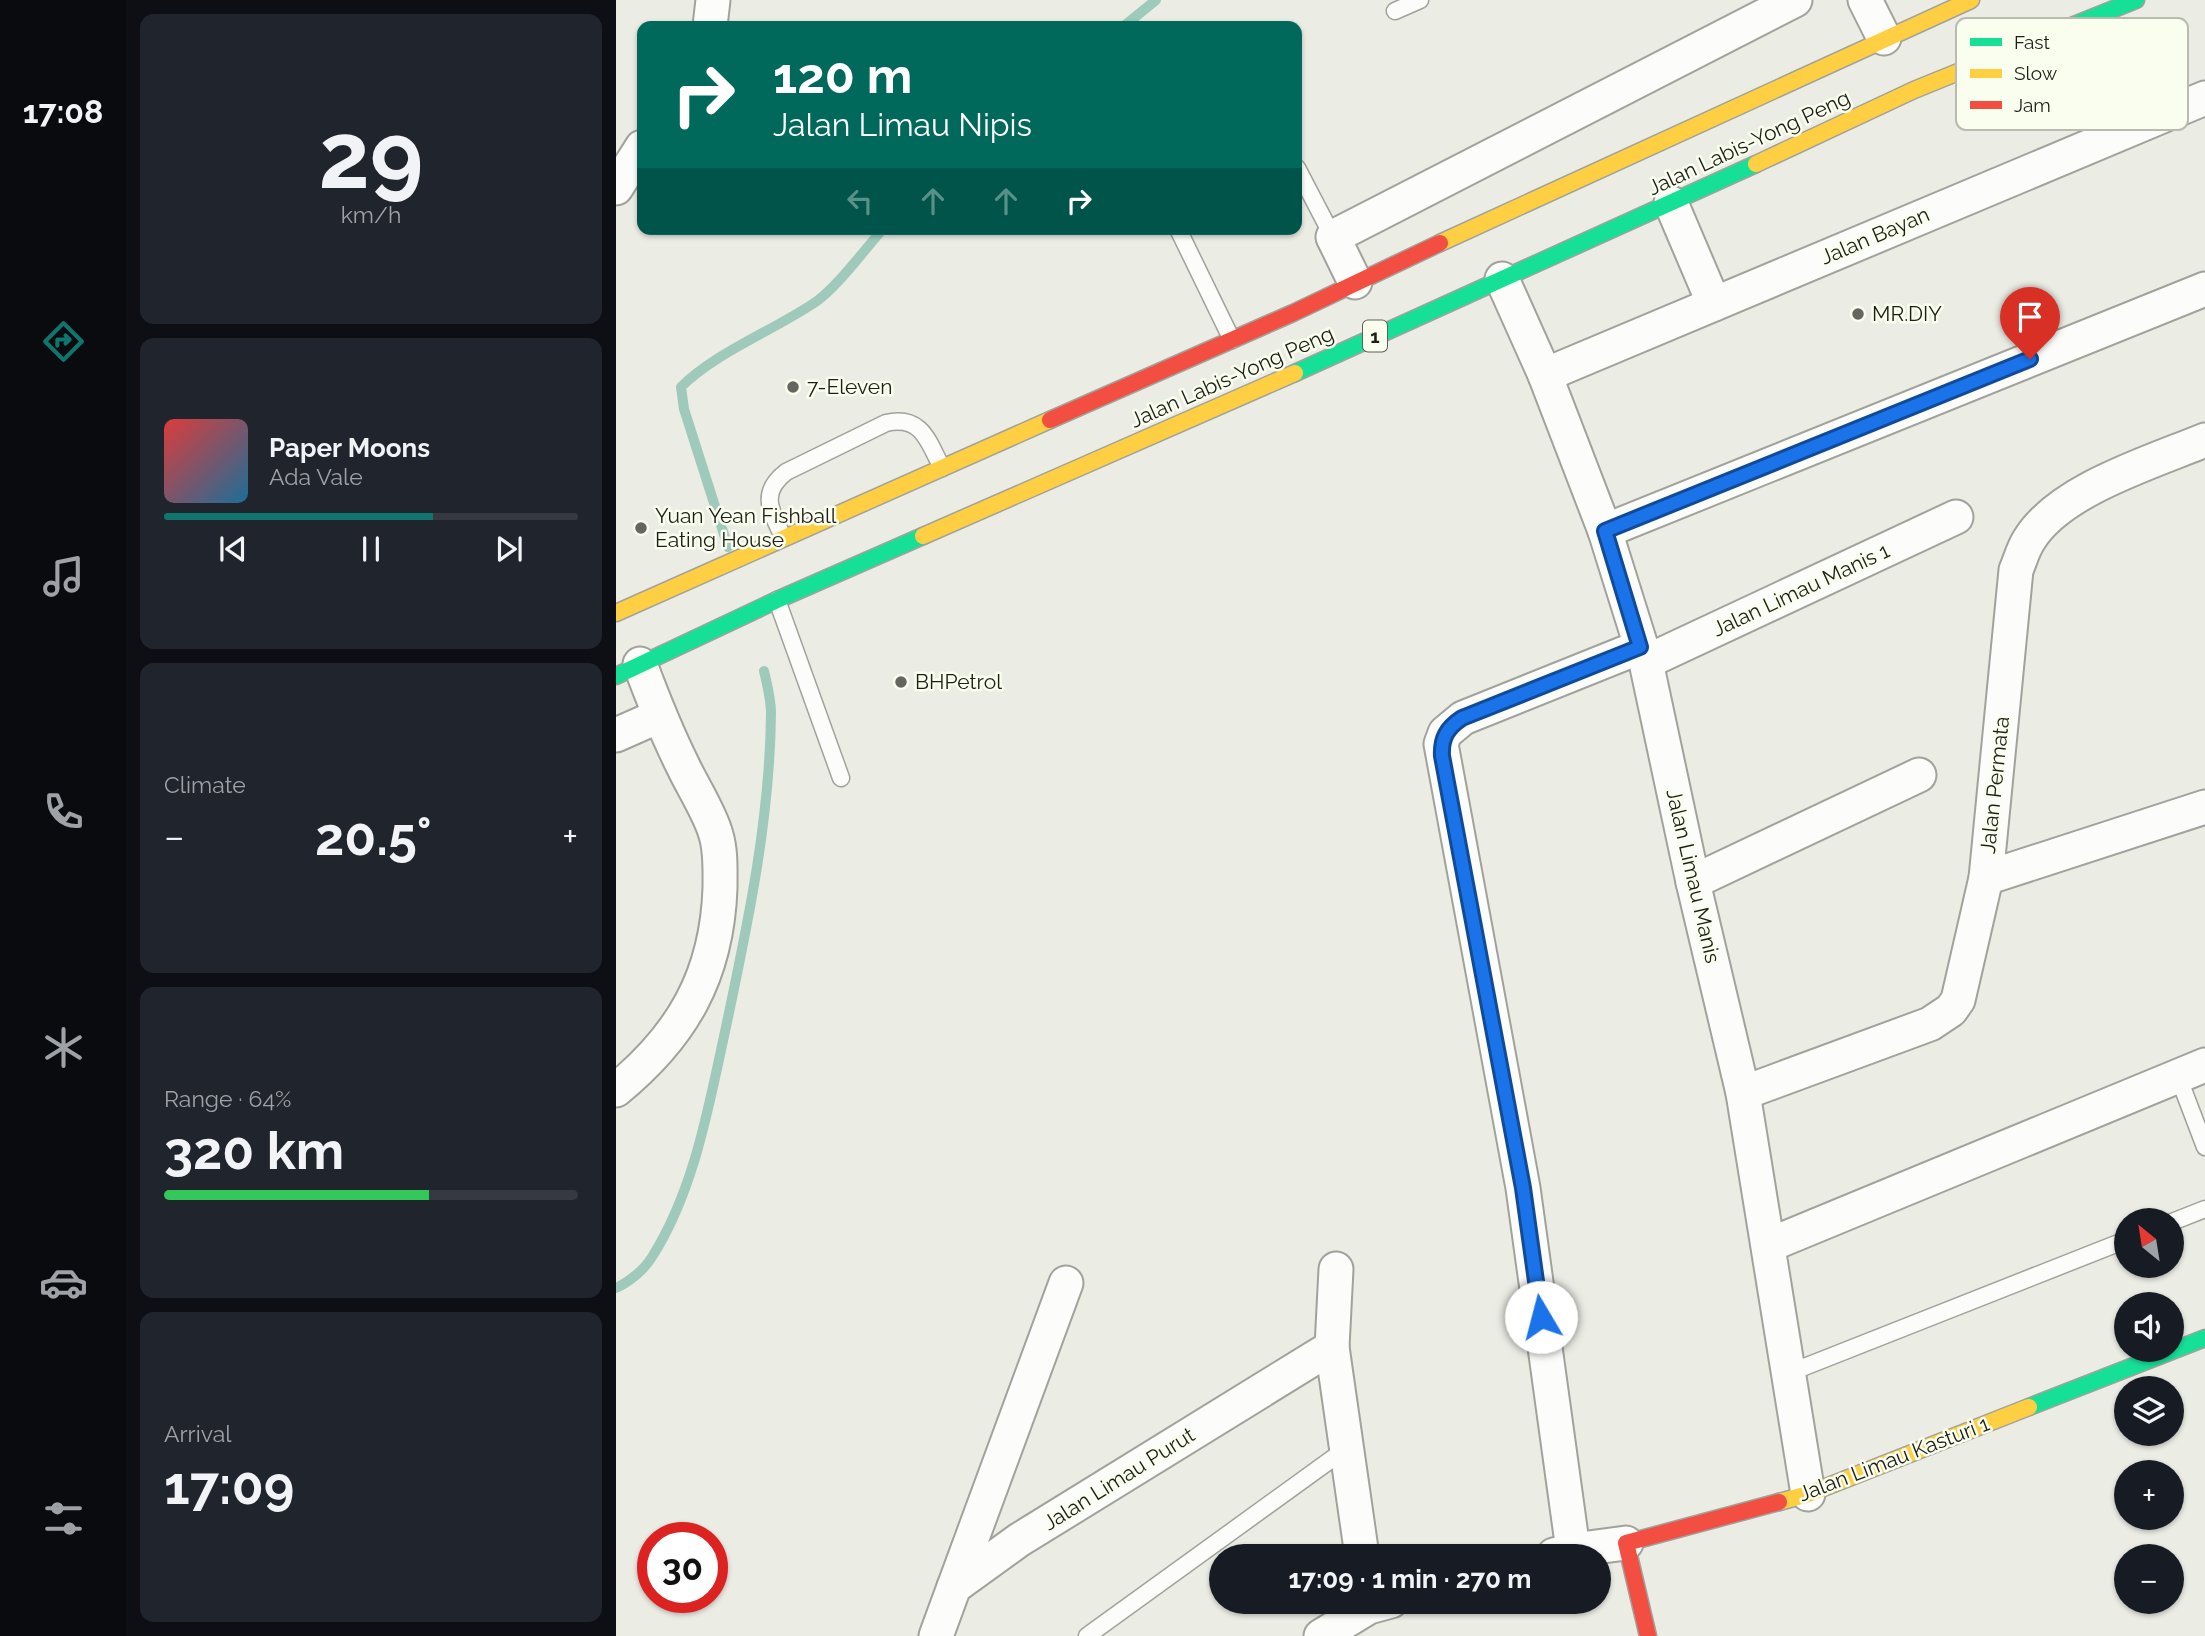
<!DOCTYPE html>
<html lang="en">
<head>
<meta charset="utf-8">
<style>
  :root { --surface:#171b24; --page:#20242c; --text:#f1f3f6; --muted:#9ea1a6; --line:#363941; --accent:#0f766e }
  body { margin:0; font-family:Raleway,sans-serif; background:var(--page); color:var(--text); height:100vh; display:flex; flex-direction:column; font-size:26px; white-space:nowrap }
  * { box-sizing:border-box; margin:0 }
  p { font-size:23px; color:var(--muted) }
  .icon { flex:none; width:38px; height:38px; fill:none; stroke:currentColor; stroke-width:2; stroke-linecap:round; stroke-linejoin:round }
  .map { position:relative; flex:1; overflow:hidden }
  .sheet { display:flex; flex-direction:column; gap:14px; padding:14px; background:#0d0f14; width:490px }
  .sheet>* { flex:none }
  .guide { position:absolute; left:21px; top:21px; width:665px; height:214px; border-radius:14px; box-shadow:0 2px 5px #0004; background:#00695c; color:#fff; overflow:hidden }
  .needle { width:46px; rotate:330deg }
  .tools { position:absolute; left:1498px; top:1208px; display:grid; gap:14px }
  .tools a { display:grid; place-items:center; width:70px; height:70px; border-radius:50%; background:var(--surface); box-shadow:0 2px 5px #0004; font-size:35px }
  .speed { position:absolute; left:21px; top:1522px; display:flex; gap:14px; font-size:35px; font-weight:700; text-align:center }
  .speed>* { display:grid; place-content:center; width:91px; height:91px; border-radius:50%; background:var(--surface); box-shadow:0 2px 5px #0004; line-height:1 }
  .speed .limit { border:10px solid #d22; background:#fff; color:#111 }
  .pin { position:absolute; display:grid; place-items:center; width:60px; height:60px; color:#fff; margin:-72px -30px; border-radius:50% 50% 50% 0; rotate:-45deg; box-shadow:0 0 7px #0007 }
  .pin .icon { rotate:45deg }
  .me { position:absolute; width:77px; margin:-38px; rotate:352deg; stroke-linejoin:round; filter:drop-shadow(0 0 5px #0008) }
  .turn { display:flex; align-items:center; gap:24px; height:147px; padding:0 21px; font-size:32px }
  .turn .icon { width:91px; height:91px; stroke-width:2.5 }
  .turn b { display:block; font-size:49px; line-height:60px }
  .lanes { display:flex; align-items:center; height:66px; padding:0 21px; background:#0003; justify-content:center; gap:35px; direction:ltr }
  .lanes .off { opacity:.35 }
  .big { font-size:52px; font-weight:700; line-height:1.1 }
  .sheet .widget { flex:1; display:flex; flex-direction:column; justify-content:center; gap:10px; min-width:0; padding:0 24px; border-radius:14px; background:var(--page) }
  .sheet .dial { align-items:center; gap:0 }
  .dial b { font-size:91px; line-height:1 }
  .song { display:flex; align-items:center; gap:21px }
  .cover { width:84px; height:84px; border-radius:10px; background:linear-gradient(135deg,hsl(0 70% 55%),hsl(200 70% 35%)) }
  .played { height:7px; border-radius:4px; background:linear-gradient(90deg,var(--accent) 65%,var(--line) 65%) }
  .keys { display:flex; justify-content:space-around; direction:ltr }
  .heat { display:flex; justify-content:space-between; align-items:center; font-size:38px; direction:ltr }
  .charge { height:10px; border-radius:5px; background:linear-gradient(90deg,#34c759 64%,var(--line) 0) }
  .trip { position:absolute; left:593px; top:1544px; width:402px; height:70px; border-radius:35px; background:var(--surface); box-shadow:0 2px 5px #0004; font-weight:700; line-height:70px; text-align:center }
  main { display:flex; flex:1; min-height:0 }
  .dock { display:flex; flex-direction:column; width:126px; justify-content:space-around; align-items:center; background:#090b0e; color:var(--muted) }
  .dock .icon { width:49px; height:49px }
  .dock .current { color:var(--accent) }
  .dock b { font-size:32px; color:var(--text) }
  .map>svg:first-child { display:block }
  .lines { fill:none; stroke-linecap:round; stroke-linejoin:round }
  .stream { stroke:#9fcabb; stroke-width:10 }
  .lane-casing { stroke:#a1a29b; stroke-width:19 }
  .street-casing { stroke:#a1a29b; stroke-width:37 }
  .fast-casing { stroke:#a1a29b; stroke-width:19 }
  .slow-casing { stroke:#a1a29b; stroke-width:19 }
  .jam-casing { stroke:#a1a29b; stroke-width:19 }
  .lane { stroke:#fcfcfb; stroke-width:16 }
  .street { stroke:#fcfcfb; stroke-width:33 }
  .fast { stroke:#16e098; stroke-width:16 }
  .slow { stroke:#ffcf43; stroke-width:16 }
  .jam { stroke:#f24e42; stroke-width:16 }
  .route-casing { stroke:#114b97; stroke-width:18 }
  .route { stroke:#1a73e8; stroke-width:12 }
  .poi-dot { fill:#65665f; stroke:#fafeee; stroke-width:2.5 }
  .labels { text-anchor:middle; stroke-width:5; stroke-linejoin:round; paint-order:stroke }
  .shield { fill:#fafeee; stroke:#5f6158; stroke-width:2 }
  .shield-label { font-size:19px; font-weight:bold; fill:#1d1e18 }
  .street-label { font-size:21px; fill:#1d1e18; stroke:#fafeee }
  .poi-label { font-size:21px; fill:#1d1e18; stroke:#fafeee; text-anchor:start }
  .key { fill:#fafeee; stroke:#b8bbae; stroke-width:2 }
  .key-label { font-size:19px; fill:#1d1e18 }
</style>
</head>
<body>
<main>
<nav class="dock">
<b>17:08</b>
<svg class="icon current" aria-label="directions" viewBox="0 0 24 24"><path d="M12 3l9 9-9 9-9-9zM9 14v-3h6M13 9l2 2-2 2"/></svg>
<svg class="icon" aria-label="music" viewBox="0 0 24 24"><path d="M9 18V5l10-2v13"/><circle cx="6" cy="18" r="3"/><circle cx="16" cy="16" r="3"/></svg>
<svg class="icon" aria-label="phone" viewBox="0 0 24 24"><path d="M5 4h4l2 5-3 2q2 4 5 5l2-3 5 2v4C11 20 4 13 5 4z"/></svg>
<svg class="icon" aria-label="climate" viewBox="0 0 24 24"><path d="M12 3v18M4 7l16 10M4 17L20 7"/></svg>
<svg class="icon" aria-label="car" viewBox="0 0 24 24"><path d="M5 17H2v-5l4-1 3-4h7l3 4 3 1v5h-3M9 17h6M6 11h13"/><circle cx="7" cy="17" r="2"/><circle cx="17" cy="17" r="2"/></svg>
<svg class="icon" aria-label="filters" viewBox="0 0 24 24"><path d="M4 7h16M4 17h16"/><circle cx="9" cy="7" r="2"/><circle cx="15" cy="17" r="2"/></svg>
</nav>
<section class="sheet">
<div class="widget dial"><b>29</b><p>km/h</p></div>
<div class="widget">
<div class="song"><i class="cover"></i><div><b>Paper Moons</b><p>Ada Vale</p></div></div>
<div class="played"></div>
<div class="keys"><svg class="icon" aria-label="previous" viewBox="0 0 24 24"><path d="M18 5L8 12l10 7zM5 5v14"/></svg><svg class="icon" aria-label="pause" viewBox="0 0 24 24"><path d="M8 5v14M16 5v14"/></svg><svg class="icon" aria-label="next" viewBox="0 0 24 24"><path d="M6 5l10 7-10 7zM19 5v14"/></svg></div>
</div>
<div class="widget"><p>Climate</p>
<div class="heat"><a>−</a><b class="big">20.5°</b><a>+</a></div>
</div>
<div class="widget"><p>Range · 64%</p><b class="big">320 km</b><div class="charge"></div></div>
<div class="widget"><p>Arrival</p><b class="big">17:09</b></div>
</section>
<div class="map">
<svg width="1589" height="1636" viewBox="0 0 1589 1636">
  <rect width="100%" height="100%" fill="#ebece4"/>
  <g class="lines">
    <g class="stream">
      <path d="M508,26l32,-26"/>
      <path d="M112,547l-44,-138 -3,-22c35,-35 94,-57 136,-86 20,-14 48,-52 66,-72"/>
      <path d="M0,1288c13,-6 28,-18 36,-31 43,-68 57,-153 74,-230 22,-104 44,-208 45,-314 0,-14 -4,-29 -7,-42"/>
    </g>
    <g class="lane-casing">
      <g id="lane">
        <path d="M779,11l25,-11"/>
        <path d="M681,168l36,69"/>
        <path d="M562,229l54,111"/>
        <path d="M167,537c-12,-26 -24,-44 3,-65l100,-49c36,-8 42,18 56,45"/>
        <path d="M161,600l64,178"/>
        <path d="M1562,1076l27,71"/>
        <path d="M1556,1222l33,-13"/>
        <path d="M1173,1373l337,-133"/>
        <path d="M471,1636l260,-188"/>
      </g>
    </g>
    <g class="street-casing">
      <g id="street">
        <path d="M1249,0l19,38"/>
        <path d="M94,26l3,-26"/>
        <path d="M0,188l26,-41"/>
        <path d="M1055,203l43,101"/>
        <path d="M886,279l43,96 60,156 41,131 47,220 50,211 65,401"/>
        <path d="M739,282l-22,-45 462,-237"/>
        <path d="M929,375l660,-277"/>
        <path d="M989,531l600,-242"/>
        <path d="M1030,662l310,-145"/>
        <path d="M0,735l43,-19"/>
        <path d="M1370,878l219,-71"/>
        <path d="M1077,882l226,-107"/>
        <path d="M0,1090c66,-54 101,-114 104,-202 0,-17 1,-37 -4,-53 -5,-20 -23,-48 -32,-67 -17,-34 -31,-69 -44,-104"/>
        <path d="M1127,1093l187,-69 21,-14 7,-10 28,-122 30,-308c4,-9 7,-21 13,-30 30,-50 123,-78 176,-100"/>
        <path d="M1153,1245l436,-180"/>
        <path d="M720,1269l-4,78 30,209"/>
        <path d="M957,1550l-50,-362 -82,-444 4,-11 18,-15 177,-71"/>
        <path d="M938,1555l19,-5 53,-7"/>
        <path d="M338,1587l112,-304"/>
        <path d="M320,1636l18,-49 65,-47 313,-193"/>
        <path d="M705,1636l48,-29 22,-6"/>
      </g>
    </g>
    <g class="fast-casing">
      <g id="fast">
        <path d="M1389,53l131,-53"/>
        <path d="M679,373l461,-209"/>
        <path d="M0,676l161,-76 146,-64"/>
        <path d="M1413,1407l176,-69"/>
      </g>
    </g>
    <g class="slow-casing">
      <g id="slow">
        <path d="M1140,164l158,-74 91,-37"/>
        <path d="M824,243l531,-243"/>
        <path d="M307,536l372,-163"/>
        <path d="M0,613l434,-193"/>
        <path d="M1163,1502l29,-8 221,-87"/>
      </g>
    </g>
    <g class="jam-casing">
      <g id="jam">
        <path d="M434,420l243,-107 147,-70"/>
        <path d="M1032,1636l-22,-93 153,-41"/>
      </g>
    </g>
    <use href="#lane" class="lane"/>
    <use href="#street" class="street"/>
    <use href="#fast" class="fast"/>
    <use href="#slow" class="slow"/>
    <use href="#jam" class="jam"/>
  </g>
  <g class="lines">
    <g class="route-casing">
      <path id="route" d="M925,1317l-18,-129 -81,-432c-1,-18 5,-28 20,-38l178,-71 -35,-116 425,-172"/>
    </g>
    <use href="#route" class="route"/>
  </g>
  <g class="poi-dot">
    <circle cx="1242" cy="314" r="7"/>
    <circle cx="177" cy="387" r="7"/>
    <circle cx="25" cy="528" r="7"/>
    <circle cx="285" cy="682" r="7"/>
  </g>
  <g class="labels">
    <rect class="shield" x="747" y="320.5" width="24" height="31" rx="5"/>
    <g class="shield-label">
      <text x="759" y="343">1</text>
    </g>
    <g class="street-label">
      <text transform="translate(1133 143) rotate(-25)" y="7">Jalan Labis-Yong Peng</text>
      <text transform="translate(1259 236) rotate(-23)" y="7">Jalan Bayan</text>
      <text transform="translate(616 377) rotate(-24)" y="7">Jalan Labis-Yong Peng</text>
      <text transform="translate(1185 590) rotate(-25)" y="7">Jalan Limau Manis 1</text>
      <text transform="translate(1379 785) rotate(-84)" y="7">Jalan Permata</text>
      <text transform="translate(1077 876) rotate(77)" y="7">Jalan Limau Manis</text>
      <text transform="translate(1278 1459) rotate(-21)" y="7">Jalan Limau Kasturi 1</text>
      <text transform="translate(503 1479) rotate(-32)" y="7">Jalan Limau Purut</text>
    </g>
    <g class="poi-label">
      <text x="1256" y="321">MR.DIY</text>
      <text x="191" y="394">7-Eleven</text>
      <text x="39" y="523">Yuan Yean Fishball<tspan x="39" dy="24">Eating House</tspan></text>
      <text x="299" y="689">BHPetrol</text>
    </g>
  </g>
  <rect x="1340" y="18" width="232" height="112" rx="10" class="key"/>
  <rect x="1354" y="38" width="32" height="8" fill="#16e098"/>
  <rect x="1354" y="69" width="32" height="9" fill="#ffcf43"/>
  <rect x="1354" y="101" width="32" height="8" fill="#f24e42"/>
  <g class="key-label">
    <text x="1398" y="49">Fast</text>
    <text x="1398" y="80">Slow</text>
    <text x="1398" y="112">Jam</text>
  </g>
</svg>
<div class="tools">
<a><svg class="needle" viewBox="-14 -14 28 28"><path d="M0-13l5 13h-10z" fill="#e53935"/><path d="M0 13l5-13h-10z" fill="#9ea1a6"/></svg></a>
<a><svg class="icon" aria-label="sound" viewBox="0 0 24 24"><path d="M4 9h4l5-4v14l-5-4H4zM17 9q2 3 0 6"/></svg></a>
<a><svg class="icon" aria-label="layers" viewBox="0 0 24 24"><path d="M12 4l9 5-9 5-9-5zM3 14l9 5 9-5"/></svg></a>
<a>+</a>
<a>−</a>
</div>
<div class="speed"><div class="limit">30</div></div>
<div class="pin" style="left:1414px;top:359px;background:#d93025"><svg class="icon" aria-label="arrive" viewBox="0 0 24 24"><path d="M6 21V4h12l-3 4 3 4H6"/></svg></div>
<svg class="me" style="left:925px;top:1317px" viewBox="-20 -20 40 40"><circle r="19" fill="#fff"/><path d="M0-13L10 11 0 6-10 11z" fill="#1a73e8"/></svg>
<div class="trip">17:09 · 1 min · 270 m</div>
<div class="guide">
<div class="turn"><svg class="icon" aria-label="right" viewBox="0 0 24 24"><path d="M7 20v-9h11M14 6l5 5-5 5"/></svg><div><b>120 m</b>Jalan Limau Nipis</div></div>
<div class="lanes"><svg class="icon off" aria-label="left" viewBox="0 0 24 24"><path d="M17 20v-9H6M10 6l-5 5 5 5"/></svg><svg class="icon off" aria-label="ahead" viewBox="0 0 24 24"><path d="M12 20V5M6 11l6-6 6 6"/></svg><svg class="icon off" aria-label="ahead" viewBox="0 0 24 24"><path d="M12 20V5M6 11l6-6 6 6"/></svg><svg class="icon" aria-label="right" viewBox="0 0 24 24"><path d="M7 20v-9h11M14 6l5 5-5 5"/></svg></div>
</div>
</div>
</main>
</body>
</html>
